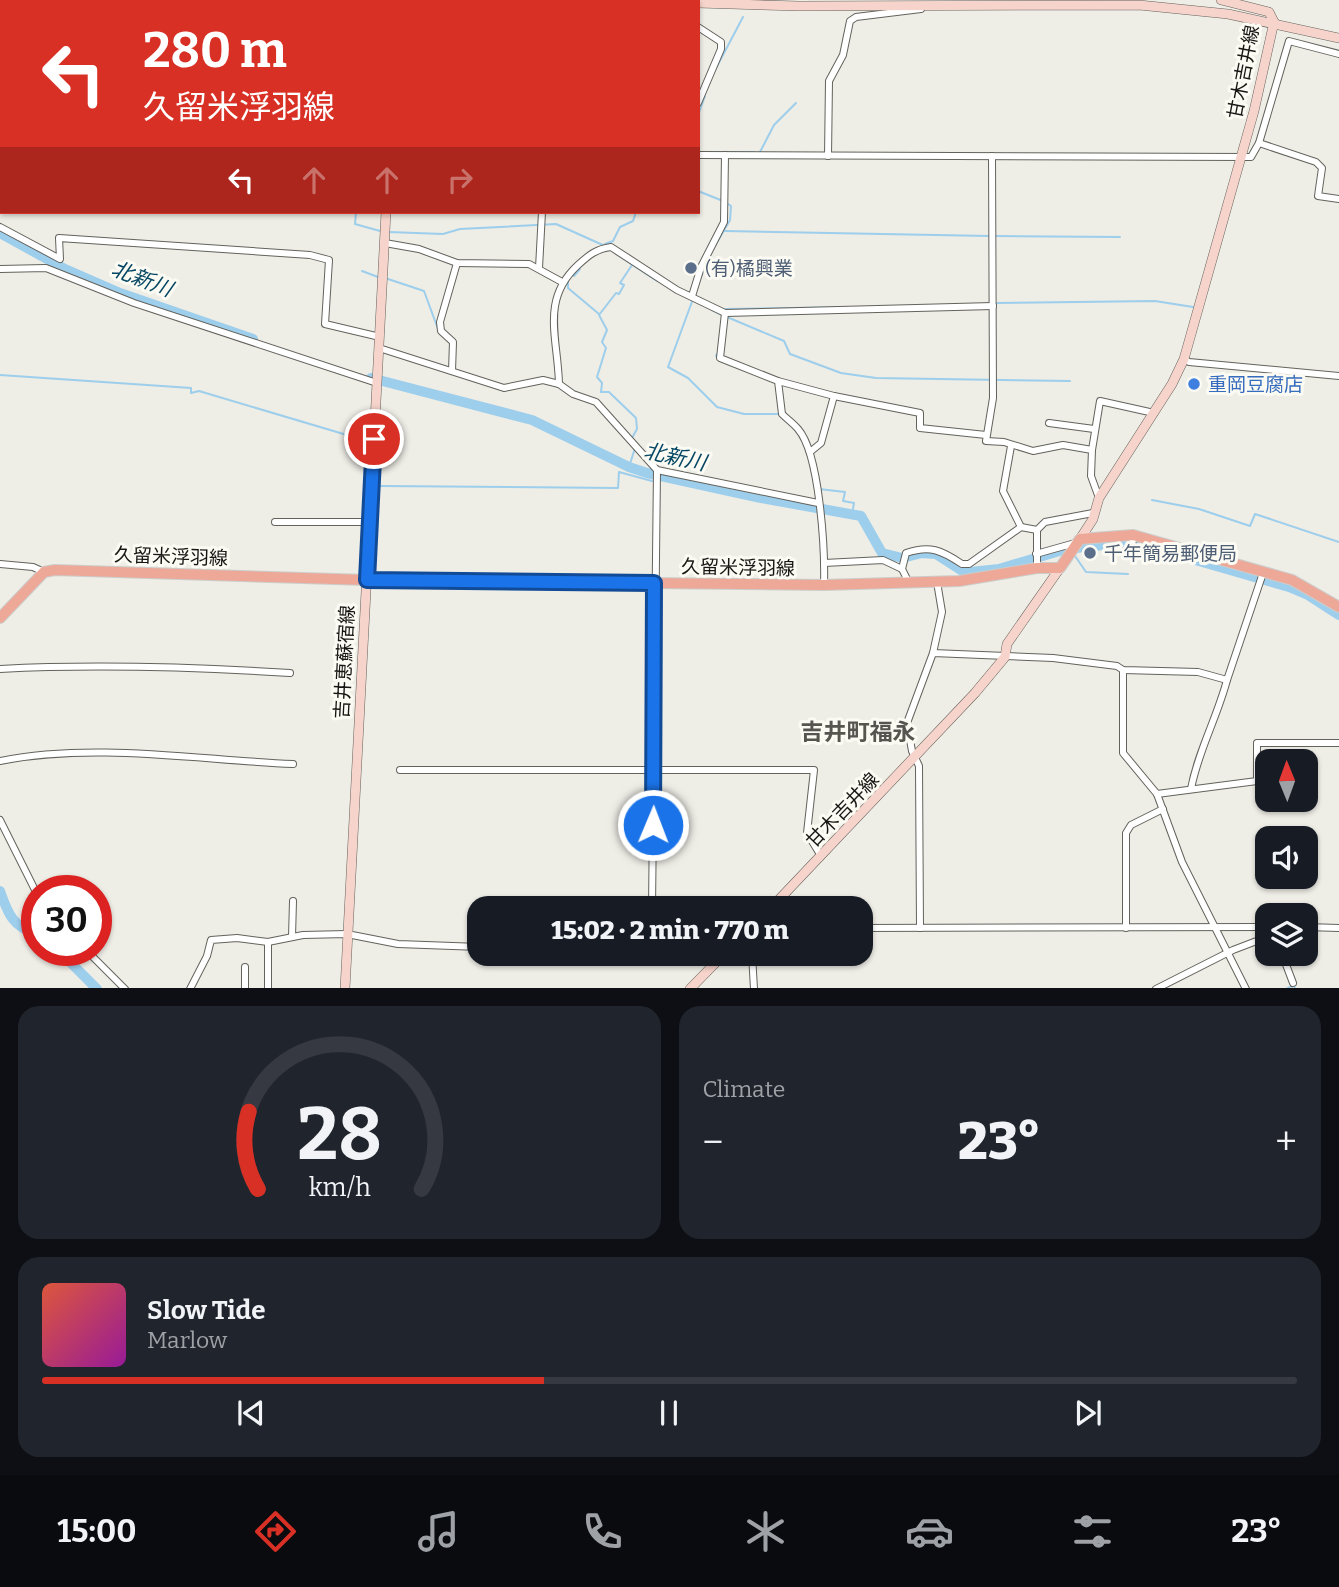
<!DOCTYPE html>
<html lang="en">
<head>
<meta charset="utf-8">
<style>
  :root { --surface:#171b24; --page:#20242c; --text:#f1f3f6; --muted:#9ea1a6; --line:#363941; --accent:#d93025 }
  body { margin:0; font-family:Bitter,"Noto Sans JP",serif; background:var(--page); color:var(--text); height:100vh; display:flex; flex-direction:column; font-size:26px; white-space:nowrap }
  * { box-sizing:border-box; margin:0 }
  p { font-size:23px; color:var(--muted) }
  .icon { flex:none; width:38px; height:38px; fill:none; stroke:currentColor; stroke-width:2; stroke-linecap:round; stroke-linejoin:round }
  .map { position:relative; height:988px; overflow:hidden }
  .sheet { display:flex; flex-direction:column; gap:18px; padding:18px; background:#0d0f14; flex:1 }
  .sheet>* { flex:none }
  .top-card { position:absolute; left:0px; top:0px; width:700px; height:214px; box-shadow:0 2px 5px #0004; background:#d93025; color:#fff; overflow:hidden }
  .needle { width:46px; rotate:359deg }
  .fabs { position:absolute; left:1255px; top:749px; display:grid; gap:14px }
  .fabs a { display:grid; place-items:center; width:63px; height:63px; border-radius:14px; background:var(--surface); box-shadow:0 2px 5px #0004; font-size:35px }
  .speed { position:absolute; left:21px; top:875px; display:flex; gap:14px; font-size:35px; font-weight:700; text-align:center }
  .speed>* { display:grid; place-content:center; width:91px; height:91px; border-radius:50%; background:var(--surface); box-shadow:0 2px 5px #0004; line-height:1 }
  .speed .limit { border:10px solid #d22; background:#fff; color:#111 }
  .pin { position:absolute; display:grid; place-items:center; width:60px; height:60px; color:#fff; margin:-30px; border:4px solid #fff; border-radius:50%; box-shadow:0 2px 7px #0007 }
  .me { position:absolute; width:77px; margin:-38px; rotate:1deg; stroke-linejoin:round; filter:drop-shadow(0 0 5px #0008) }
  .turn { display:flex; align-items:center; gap:24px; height:147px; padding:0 28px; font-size:32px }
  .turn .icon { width:91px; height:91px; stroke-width:2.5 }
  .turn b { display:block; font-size:49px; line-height:60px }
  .lanes { display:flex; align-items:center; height:66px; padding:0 28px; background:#0003; justify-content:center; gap:35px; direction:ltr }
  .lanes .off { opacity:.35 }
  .big { font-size:52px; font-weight:800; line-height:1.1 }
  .sheet .tile { flex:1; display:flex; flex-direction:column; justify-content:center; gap:10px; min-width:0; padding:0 24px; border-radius:21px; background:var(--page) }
  .sheet .dial { align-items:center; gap:0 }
  .dial svg { height:182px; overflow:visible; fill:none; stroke:var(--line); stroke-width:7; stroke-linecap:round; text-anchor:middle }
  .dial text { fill:var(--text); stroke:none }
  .song { display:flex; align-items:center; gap:21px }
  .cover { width:84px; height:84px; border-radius:10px; background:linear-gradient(135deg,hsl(10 70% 55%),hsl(300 70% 35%)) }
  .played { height:7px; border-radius:4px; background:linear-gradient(90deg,var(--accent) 40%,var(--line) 40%) }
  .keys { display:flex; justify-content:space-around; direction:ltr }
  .heat { display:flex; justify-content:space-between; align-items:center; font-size:38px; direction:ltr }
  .sheet .tiles { flex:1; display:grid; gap:18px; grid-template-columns:1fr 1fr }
  .tile:last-child { grid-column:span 2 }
  .trip { position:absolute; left:467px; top:896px; width:406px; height:70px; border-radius:21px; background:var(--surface); box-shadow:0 2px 5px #0004; font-weight:800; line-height:70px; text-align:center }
  .tab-bar { display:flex; height:112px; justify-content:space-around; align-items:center; background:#090b0e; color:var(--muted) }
  .tab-bar .icon { width:49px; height:49px }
  .tab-bar .on { color:var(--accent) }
  .tab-bar b { font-size:32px; color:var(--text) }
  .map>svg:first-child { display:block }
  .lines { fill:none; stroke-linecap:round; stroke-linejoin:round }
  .stream { stroke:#9dceec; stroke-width:2 }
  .river { stroke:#9dceec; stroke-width:10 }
  .street-casing { stroke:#63625c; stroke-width:8 }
  .secondary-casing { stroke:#63625c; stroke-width:10 }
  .primary-casing { stroke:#cccccb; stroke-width:12 }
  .street { stroke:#fff; stroke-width:6 }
  .secondary { stroke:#f6d4cb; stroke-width:9 }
  .primary { stroke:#eea897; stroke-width:10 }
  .route-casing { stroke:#114b97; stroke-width:18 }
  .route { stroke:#1a73e8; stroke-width:12 }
  .service-dot { fill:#5c6f8a; stroke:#fbfaf3; stroke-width:2.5 }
  .shop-dot { fill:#3f7fe0; stroke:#fbfaf3; stroke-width:2.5 }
  .labels { text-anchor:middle; stroke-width:6; stroke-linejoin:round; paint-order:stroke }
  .street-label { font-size:19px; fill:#161613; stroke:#fbfaf3 }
  .service-label { font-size:19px; fill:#4e5e75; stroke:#fbfaf3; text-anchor:start }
  .shop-label { font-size:19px; fill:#366cbe; stroke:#fbfaf3; text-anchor:start }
  .water-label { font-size:21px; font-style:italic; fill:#064764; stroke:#fbfaf3 }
  .quarter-label { font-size:23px; font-weight:bold; fill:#565550; stroke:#fbfaf3 }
</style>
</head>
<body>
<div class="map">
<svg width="1339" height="989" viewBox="0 0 1339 989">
  <rect width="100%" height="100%" fill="#eeede6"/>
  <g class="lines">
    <g class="stream">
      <path d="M713,74l30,-57"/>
      <path d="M698,115l7,-19"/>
      <path d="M0,134l2,1"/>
      <path d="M698,152h56"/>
      <path d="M760,152l14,-27 22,-22"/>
      <path d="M698,191l25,10"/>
      <path d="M728,204l3,2 -1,14 -22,38 -40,109 20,11 29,29 27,7h34"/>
      <path d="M356,212l-1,12 25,7"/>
      <path d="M725,231l264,5"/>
      <path d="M389,232l54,2 17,-5 96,-5 49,22"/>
      <path d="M995,236l125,1"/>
      <path d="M605,244l8,-3 7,-14 13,-6 3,-9"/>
      <path d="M615,253l42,28"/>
      <path d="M632,265l-12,18 4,2 -5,9 -3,-1 -17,22 8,15 -5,12 4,6 -9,29 5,6 -1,9h8l27,26 1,11 -5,9"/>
      <path d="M362,271l16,6"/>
      <path d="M574,276l6,-7"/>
      <path d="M388,279l36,12 14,38"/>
      <path d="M568,282v6l31,26"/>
      <path d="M996,303l159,-2 38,6"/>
      <path d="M725,309l127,-2"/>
      <path d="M712,310l10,5"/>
      <path d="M727,317l57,24 6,13 51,19 35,5 194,3"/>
      <path d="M716,356l1,-2"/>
      <path d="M0,375l191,13v5l8,-2 158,47 10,-4"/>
      <path d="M629,467l6,-19"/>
      <path d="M653,475v-1"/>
      <path d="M379,486l239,2 1,-16 33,9"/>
      <path d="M819,489l26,3 -2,9 11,2 -2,11"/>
      <path d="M1152,500l47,9 51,17 5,-12 84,28"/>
      <path d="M1075,556l11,16 42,2"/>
      <path d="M374,571l7,-133"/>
      <path d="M1286,989l8,-4 1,4"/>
    </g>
    <g class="river">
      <path d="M0,233l65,36 55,24 133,46"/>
      <path d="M371,378l161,42 97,47 18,6 114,25 100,18 21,37 20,5 20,-5 14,1 25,16 10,2 28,-3 67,-20 67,-7 156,45 19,8 31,20"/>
      <path d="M0,891c7,20 13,38 37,42"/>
      <path d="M58,950l39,39"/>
    </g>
    <g class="street-casing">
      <g id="street">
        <path d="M606,0l11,2"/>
        <path d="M536,2v-2"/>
        <path d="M698,27l23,15v7l-23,54"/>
        <path d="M0,36h2"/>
        <path d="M0,49l2,4"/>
        <path d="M1259,143l57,19 6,6 -4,28 21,3"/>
        <path d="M698,155l553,2 8,-14 30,-102 50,13"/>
        <path d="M828,156l1,-75 14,-26 7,-34 6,-4 65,-8"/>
        <path d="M992,156l1,242 -7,43 18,1 29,9 30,-6 29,5 -1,26 8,22"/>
        <path d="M0,177l2,-6"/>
        <path d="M0,227l60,32 -1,-21 251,17 19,5 -4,64 55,13"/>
        <path d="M385,243l34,6 38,14 72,1 33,18"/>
        <path d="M539,268l3,-56"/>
        <path d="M0,269l46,-1 88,35 243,80"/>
        <path d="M692,296l9,-29 23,-45 1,-67"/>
        <path d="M725,313l-5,45 58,23 4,33c5,5 12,10 16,15 22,25 27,122 26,156"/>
        <path d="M379,348l125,40 39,-8 16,4 14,10 23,8 61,68 161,33"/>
        <path d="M1184,359l5,3 150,14"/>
        <path d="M452,371l1,-29 -12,-11 -1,-9 17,-59"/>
        <path d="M778,381l56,15 -13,47 -11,9"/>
        <path d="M559,384c-1,-46 -19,-84 19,-119 11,-10 18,-16 33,-18l66,43 48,23 268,-7"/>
        <path d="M834,396l86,17v15l66,7"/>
        <path d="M1049,423l45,6"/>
        <path d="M1011,446l-8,45 18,36"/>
        <path d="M1092,450l8,-49 54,12"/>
        <path d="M275,522h94"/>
        <path d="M1037,530v38"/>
        <path d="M1036,554l39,-11"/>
        <path d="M1132,554l1,-19"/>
        <path d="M824,563l59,-3 19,9"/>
        <path d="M0,564l33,3 11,5"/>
        <path d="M909,583l-7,-14 4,-16c24,-8 35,-3 56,11h7l52,-37 16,3 8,-8 48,-9"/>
        <path d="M933,653l9,-41 -5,-30"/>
        <path d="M0,669c97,-5 193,-2 290,4"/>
        <path d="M1123,670v83l34,41 25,68 64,127"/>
        <path d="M1227,680l36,-107"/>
        <path d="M0,761c94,-19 198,-1 293,3"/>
        <path d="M400,770h414l-7,63 14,23"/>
        <path d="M1157,794l100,-13v-38h82"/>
        <path d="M0,820l37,74"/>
        <path d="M652,908l5,-438"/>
        <path d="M1306,927l33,1"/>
        <path d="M861,928l406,-1"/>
        <path d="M920,928l-1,-162 -7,-15 -5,-28 26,-70 120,5 64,8 6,4 75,2 29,8c-10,38 -29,71 -36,109"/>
        <path d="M1126,928v-95l5,-8 32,-16"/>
        <path d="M292,937l1,-36"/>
        <path d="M268,942v47"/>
        <path d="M86,950l39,39"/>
        <path d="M752,954l2,35"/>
        <path d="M1282,954l11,29"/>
        <path d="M190,989l17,-33 4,-16 26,-2 31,4 35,-7 44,-1 51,10 82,3"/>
        <path d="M245,989v-22"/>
        <path d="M1156,989l77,-39 34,-13"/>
      </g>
    </g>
    <g class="secondary-casing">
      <g id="secondary">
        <path d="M666,0l20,2"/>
        <path d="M1221,0l48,12 5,10"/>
        <path d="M397,2v-2"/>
        <path d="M698,3l101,3 340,-1 89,9 111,24"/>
        <path d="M1080,539l13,-20 6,-21 73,-114 12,-25 70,-248 20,-89"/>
        <path d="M771,908l204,-215 30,-36 2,-13 53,-76"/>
        <path d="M345,989l41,-777"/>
        <path d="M690,989l34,-35"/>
      </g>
    </g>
    <g class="primary-casing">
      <path id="primary" d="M0,618l44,-46 11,-2 312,10 457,5 135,-4 78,-13h23l20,-29 53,-4 159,45 47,27"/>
    </g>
    <use href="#street" class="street"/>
    <use href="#secondary" class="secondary"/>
    <use href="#primary" class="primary"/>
  </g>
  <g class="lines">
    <g class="route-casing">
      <path id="route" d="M374,439l-7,141 287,3 -1,242"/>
    </g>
    <use href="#route" class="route"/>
  </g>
  <g class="service-dot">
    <circle cx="691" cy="268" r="7"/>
    <circle cx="1090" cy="553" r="7"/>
  </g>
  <circle class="shop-dot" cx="1194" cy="384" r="7"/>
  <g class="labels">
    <g class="street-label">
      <text transform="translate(1243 72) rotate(-79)" y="7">甘木吉井線</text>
      <text transform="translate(171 556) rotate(2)" y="7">久留米浮羽線</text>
      <text transform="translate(738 567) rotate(1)" y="7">久留米浮羽線</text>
      <text transform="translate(344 662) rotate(-87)" y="7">吉井恵蘇宿線</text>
      <text transform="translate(842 810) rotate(-46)" y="7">甘木吉井線</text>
    </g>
    <g class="service-label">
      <text x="705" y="275">(有)橘興業</text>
      <text x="1104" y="560">千年簡易郵便局</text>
    </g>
    <g class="shop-label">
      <text x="1208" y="391">重岡豆腐店</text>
    </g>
    <g class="water-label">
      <text transform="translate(142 279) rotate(21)" y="7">北新川</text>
      <text transform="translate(675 457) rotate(12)" y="7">北新川</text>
    </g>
    <g class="quarter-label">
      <text x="858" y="740">吉井町福永</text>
    </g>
  </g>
</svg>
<div class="fabs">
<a><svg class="needle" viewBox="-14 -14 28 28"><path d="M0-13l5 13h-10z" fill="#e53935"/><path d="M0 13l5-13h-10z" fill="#9ea1a6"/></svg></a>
<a><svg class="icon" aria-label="sound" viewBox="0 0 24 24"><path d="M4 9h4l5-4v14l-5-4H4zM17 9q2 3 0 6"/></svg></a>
<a><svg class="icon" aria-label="layers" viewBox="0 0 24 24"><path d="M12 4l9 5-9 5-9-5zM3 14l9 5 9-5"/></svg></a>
</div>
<div class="speed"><div class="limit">30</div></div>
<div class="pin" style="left:374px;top:439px;background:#d93025"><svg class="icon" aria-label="arrive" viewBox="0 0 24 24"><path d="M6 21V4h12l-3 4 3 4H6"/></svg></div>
<svg class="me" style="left:653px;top:825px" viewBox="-20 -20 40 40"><circle r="17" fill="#1a73e8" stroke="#fff" stroke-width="3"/><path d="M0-11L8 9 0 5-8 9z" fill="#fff"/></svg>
<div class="trip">15:02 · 2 min · 770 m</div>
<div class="top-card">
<div class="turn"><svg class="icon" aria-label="left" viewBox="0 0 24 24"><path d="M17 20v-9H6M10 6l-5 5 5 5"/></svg><div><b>280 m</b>久留米浮羽線</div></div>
<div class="lanes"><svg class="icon" aria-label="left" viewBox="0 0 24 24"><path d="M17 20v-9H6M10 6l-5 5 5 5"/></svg><svg class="icon off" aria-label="ahead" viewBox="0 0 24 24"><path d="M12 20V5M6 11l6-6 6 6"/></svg><svg class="icon off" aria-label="ahead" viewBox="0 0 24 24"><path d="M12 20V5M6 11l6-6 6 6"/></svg><svg class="icon off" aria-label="right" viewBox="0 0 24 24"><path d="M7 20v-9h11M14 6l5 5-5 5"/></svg></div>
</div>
</div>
<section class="sheet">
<div class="tiles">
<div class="tile dial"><svg viewBox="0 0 100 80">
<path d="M14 69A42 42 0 1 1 86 69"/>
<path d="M14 69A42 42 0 0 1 10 35" stroke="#d93025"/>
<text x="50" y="56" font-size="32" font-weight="700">28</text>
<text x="50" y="72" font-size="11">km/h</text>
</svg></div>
<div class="tile"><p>Climate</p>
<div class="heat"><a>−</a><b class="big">23°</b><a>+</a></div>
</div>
<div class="tile">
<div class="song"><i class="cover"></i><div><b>Slow Tide</b><p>Marlow</p></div></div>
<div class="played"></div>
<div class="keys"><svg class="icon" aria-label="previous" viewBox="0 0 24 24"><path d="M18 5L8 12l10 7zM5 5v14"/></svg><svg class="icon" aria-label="pause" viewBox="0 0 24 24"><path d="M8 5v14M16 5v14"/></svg><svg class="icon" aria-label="next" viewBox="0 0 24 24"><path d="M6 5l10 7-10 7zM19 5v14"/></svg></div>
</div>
</div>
</section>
<nav class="tab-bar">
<b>15:00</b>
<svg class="icon on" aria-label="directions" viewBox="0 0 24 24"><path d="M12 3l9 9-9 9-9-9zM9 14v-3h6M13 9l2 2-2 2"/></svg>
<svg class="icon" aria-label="music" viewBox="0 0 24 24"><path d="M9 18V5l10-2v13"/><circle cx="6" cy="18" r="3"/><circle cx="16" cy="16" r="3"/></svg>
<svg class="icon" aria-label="phone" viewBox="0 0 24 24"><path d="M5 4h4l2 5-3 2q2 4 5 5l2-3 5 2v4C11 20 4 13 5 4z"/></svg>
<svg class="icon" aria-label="climate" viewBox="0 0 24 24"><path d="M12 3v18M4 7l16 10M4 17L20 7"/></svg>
<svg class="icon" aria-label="car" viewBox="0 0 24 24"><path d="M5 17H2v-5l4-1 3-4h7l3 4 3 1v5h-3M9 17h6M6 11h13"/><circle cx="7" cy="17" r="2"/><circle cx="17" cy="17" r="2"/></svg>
<svg class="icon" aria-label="filters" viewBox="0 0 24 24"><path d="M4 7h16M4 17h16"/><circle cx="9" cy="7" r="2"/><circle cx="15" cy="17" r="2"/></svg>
<b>23°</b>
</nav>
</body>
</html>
